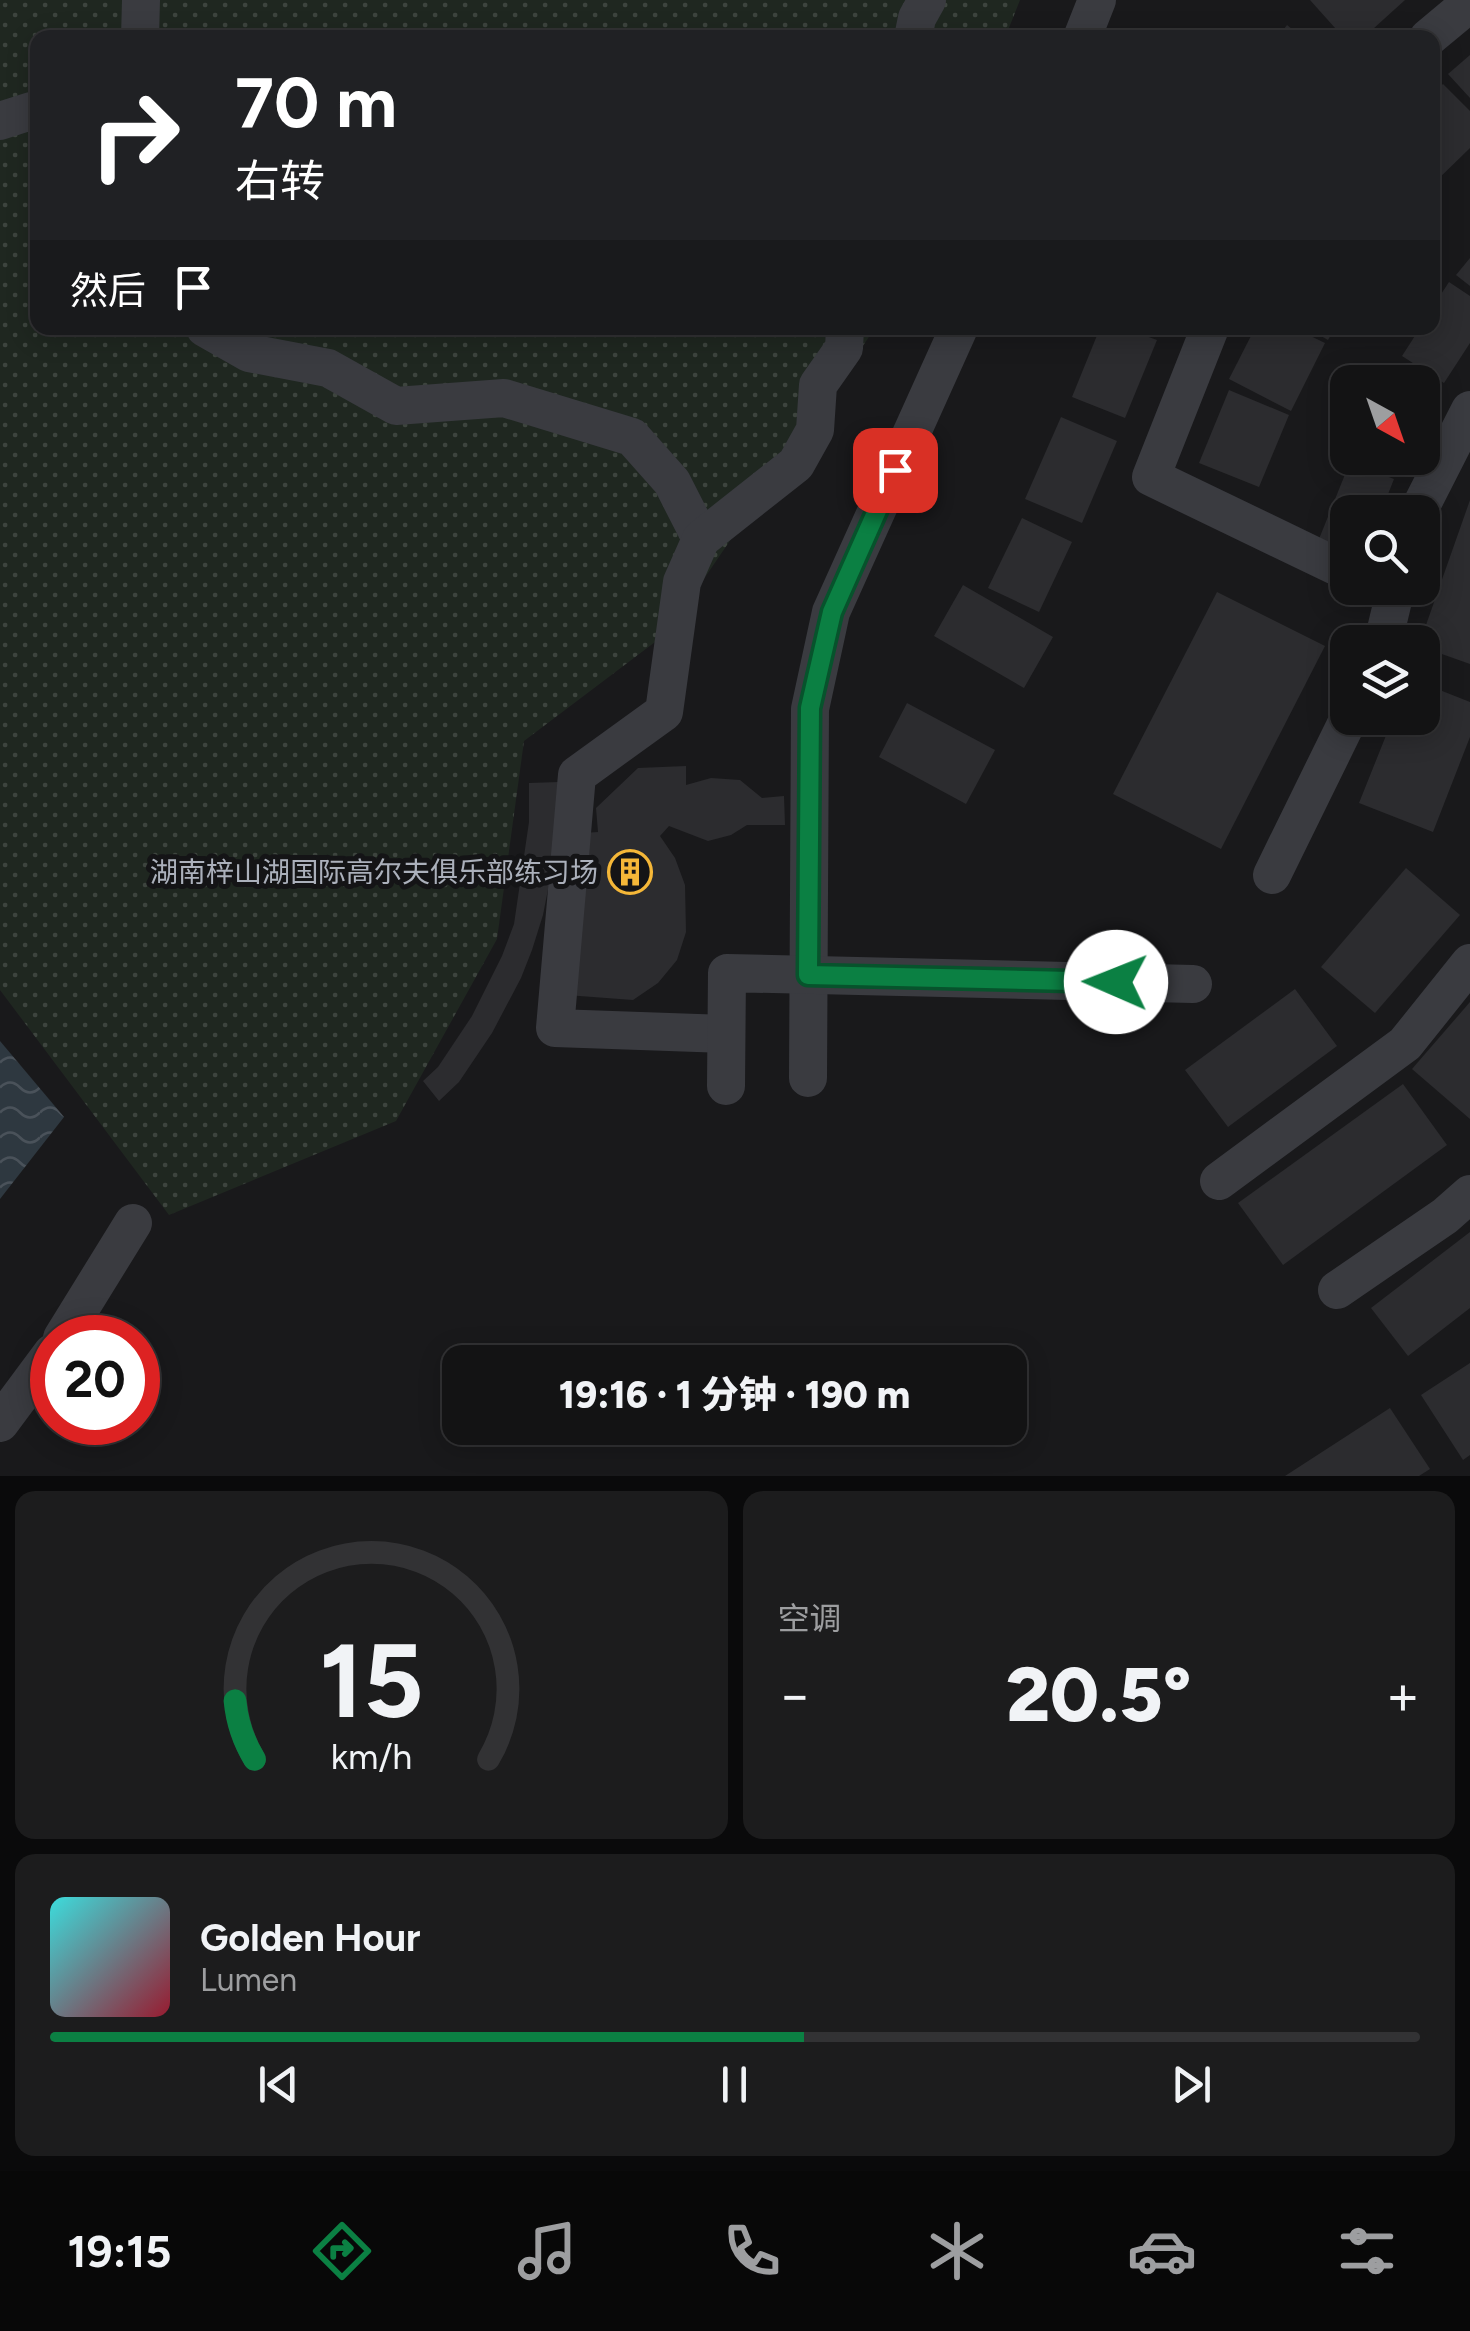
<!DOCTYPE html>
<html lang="zh">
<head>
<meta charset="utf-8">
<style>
  :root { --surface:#131314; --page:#1c1c1d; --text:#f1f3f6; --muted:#9d9ea0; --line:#323234; --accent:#0b8043 }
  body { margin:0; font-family:Figtree,"Noto Sans SC",sans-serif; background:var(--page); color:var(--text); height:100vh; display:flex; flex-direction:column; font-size:38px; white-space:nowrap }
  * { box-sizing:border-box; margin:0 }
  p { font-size:32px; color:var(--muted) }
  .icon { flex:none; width:55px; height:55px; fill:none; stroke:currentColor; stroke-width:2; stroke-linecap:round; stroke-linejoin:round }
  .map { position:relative; height:1476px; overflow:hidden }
  .panel { display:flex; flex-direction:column; gap:15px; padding:15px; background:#0a0a0b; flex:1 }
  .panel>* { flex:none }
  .guide { position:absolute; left:30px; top:30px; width:1410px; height:305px; border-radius:20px; box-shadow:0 5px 25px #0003,0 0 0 2px var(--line); background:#202124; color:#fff; overflow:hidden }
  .needle { width:65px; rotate:140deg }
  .controls { position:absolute; left:1330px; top:365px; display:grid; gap:20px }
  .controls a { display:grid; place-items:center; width:110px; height:110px; border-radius:20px; background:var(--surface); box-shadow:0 5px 25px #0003,0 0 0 2px var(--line); font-size:50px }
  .speed { position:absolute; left:30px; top:1315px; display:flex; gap:20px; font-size:50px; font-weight:700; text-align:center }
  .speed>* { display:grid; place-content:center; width:130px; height:130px; border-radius:50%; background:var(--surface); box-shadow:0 5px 25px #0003,0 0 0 2px var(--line); line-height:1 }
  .speed .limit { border:15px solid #d22; background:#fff; color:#111 }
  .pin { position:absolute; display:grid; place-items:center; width:85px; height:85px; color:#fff; margin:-42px; border-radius:20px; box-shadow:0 5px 15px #0006 }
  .me { position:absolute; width:110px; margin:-55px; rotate:271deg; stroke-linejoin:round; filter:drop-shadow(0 0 8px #0008) }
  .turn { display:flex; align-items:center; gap:35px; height:210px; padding:0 40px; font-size:45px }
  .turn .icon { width:130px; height:130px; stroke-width:2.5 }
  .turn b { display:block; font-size:70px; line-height:85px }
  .then { display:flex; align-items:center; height:95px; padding:0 40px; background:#0003; gap:20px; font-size:38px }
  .big { font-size:75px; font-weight:800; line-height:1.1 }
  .panel .tile { flex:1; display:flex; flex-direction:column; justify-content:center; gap:15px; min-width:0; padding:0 35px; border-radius:20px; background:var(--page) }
  .panel .dial { align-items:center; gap:0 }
  .dial svg { height:260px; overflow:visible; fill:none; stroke:var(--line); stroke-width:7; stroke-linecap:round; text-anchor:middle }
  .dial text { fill:var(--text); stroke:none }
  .song { display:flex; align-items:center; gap:30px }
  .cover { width:120px; height:120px; border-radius:15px; background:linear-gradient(135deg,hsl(180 70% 55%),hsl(350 70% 35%)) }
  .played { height:10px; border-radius:5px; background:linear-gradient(90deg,var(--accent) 55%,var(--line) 55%) }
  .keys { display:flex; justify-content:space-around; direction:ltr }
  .heat { display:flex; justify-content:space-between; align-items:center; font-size:55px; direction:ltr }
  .panel .tiles { flex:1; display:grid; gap:15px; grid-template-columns:1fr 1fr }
  .tile:last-child { grid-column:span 2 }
  .trip { position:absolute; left:442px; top:1345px; width:585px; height:100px; border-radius:20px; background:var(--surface); box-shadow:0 5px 25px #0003,0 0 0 2px var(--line); font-weight:800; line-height:100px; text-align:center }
  .dock { display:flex; height:160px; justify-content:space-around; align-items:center; background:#080808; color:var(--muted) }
  .dock .icon { width:70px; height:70px }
  .dock .current { color:var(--accent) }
  .dock b { font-size:45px; color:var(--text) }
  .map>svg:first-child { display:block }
  .grass { fill:url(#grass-dots) }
  .water { fill:url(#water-waves) }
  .building { fill:#2c2c2f }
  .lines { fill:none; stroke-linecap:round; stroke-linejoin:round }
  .minor { stroke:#3a3b40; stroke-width:38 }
  .route-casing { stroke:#07532c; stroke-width:25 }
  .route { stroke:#0b8043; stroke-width:18 }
  .labels { text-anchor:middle; stroke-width:10; stroke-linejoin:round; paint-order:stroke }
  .poi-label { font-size:28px; fill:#abb0bb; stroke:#141416; text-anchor:end }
</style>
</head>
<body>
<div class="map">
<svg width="1470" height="1476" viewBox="0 0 1470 1476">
  <defs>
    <pattern id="grass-dots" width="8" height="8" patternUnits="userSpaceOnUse" patternTransform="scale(2.5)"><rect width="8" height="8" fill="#1f2720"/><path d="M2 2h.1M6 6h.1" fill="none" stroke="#3d443e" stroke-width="1.8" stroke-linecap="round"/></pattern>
    <pattern id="water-waves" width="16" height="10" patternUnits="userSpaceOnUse" patternTransform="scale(2.5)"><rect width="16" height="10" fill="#2e3840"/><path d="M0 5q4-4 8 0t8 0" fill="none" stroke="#4a525a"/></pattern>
  </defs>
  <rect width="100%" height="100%" fill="#19191b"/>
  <path class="grass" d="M0,0h1020l-15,38h-967v290h837l-208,305 -143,108 -27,198 -101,182 -227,94 -169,-225z"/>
  <path class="water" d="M0,1041l64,76 -64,82z"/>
  <g class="building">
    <path d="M1310,0h95l-42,38h-19z"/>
    <path d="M1287,25l16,13h-26z"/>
    <path d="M1470,55v43l-22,-24z"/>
    <path d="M1443,84l27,27v37l-38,37v-91z"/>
    <path d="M1470,258v28l-14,-11z"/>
    <path d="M1449,282l21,14v47l-26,40 -42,-27 18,-28h12v-20z"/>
    <path d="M1100,328h24l33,12 -32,78 -53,-21z"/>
    <path d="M1255,328h39l31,15 -34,68 -62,-32z"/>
    <path d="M1307,328h28l-7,12z"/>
    <path d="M1229,390l60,25 -30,72 -60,-24z"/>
    <path d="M1422,398l9,4 -9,18z"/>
    <path d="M1061,417l56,24 -35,82 -57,-24z"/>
    <path d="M1361,458h44l-9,17z"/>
    <path d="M1350,462l44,17 -13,33h-33v38l-29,-11z"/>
    <path d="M1470,500v164l-48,-17v-5h-2z"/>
    <path d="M1022,518l50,24 -33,70 -51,-24z"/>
    <path d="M963,585l90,52 -29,51 -90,-52z"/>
    <path d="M1217,592l108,54 -104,203 -108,-55z"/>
    <path d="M1422,683l48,19v35l-37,95 -74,-29 34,-85h29z"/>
    <path d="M907,703l88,47 -29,54 -87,-47z"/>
    <path d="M686,766v19l25,-7 29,2 22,18 22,-2 1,29h-38l-16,10 -23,6 -39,-15 -9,10 15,22 10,27 1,47 -9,28 -19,23 -25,17 -67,-5 17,-162 15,-1 -2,-24 42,-40z"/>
    <path d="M559,782l-9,97 -7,36 -11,35 -11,28 -29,55 -33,49 -20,19 -16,-20 15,-14 34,-51 30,-60 12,-32 15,-102v-39z"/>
    <path d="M1406,868l54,47 -85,98 -54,-46z"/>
    <path d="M1295,989l42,57 -109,81 -43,-57z"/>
    <path d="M1470,1002v117l-58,-50z"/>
    <path d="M1403,1084l44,61 -164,120 -45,-62z"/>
    <path d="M1470,1232v76l-62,48 -37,-48z"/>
    <path d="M1470,1363v92l-7,5 -42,-65z"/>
    <path d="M1390,1408l40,61 -11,7h-134z"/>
  </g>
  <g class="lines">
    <g class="minor">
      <path d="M140,38l1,-38"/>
      <path d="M913,38l4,-20 10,-18"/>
      <path d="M1082,38l15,-38"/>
      <path d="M1428,38l42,-35"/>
      <path d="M0,121l31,-10 7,3"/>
      <path d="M205,328l44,25 79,15 68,38 108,-8 128,39 40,45 29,57"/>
      <path d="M1210,328l-59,149 197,95"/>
      <path d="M1418,512l52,-102"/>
      <path d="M1383,642l13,-54"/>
      <path d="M1272,875l77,-157"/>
      <path d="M726,1034l-171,-6 22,-253 87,-63 18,-130 19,-43 95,-75 19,-34 3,-45 26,-37 1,-20"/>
      <path d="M808,1078l2,-369 21,-97 128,-284"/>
      <path d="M726,1086l1,-113 466,11"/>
      <path d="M1219,1181l186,-137 65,-81"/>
      <path d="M1337,1290l108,-74 25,-22"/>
      <path d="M62,1338l71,-115"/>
      <path d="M0,1423l52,-70"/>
    </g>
  </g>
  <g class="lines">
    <g class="route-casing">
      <path id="route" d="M895,470l-63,142 -22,96 -2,267 308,7"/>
    </g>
    <use href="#route" class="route"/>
  </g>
  <defs>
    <g id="building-ring" transform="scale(2.25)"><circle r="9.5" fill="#141416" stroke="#f5b738" stroke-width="1.5"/><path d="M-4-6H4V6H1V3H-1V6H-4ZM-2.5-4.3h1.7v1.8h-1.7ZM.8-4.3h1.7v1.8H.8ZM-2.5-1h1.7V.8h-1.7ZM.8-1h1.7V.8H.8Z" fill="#f5b738"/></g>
  </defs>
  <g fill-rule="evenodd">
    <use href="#building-ring" x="630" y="872"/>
  </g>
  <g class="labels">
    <g class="poi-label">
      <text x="598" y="882">湖南梓山湖国际高尔夫俱乐部练习场</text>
    </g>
  </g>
</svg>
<div class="controls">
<a><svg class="needle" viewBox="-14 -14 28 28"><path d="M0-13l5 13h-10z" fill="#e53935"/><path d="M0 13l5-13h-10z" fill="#9d9ea0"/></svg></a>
<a><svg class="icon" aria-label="search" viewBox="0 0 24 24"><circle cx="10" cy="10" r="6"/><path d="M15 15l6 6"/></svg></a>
<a><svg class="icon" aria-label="layers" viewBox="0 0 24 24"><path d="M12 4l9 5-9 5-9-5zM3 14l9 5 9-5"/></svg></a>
</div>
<div class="speed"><div class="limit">20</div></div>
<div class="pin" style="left:895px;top:470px;background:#d93025"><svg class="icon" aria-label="arrive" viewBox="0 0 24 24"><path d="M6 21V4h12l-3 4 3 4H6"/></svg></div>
<svg class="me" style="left:1116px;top:982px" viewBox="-20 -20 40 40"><circle r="19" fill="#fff"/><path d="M0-13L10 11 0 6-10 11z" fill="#0b8043"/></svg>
<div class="trip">19:16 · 1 分钟 · 190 m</div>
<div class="guide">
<div class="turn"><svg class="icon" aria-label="right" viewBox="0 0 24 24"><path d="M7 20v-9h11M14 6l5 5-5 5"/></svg><div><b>70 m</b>右转</div></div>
<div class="then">然后<svg class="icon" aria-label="arrive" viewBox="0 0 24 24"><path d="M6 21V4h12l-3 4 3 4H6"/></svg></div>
</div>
</div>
<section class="panel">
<div class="tiles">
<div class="tile dial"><svg viewBox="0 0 100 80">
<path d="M14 69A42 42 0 1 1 86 69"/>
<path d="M14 69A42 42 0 0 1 8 51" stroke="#0b8043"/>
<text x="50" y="56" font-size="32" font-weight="700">15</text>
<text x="50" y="72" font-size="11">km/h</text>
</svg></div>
<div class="tile"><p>空调</p>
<div class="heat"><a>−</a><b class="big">20.5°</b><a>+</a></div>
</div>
<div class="tile">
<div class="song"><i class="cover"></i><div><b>Golden Hour</b><p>Lumen</p></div></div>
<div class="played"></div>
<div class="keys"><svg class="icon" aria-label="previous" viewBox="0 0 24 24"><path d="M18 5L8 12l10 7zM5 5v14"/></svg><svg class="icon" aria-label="pause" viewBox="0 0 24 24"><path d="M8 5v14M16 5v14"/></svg><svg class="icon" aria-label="next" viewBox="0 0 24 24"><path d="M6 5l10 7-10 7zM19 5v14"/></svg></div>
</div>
</div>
</section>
<nav class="dock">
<b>19:15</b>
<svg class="icon current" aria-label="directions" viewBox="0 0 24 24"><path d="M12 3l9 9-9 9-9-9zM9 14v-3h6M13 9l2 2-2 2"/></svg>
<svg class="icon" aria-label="music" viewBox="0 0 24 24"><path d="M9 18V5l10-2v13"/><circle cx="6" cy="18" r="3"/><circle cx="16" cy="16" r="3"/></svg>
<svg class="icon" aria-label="phone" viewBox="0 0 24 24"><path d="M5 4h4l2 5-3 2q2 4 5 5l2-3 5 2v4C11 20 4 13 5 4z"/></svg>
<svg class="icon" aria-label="climate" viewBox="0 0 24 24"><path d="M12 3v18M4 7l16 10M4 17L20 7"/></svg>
<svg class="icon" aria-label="car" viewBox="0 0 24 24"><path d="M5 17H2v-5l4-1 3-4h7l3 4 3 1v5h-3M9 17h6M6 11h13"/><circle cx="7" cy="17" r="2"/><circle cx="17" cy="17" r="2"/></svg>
<svg class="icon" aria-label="filters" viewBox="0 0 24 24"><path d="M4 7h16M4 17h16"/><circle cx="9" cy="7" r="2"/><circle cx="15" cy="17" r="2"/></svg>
</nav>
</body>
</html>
